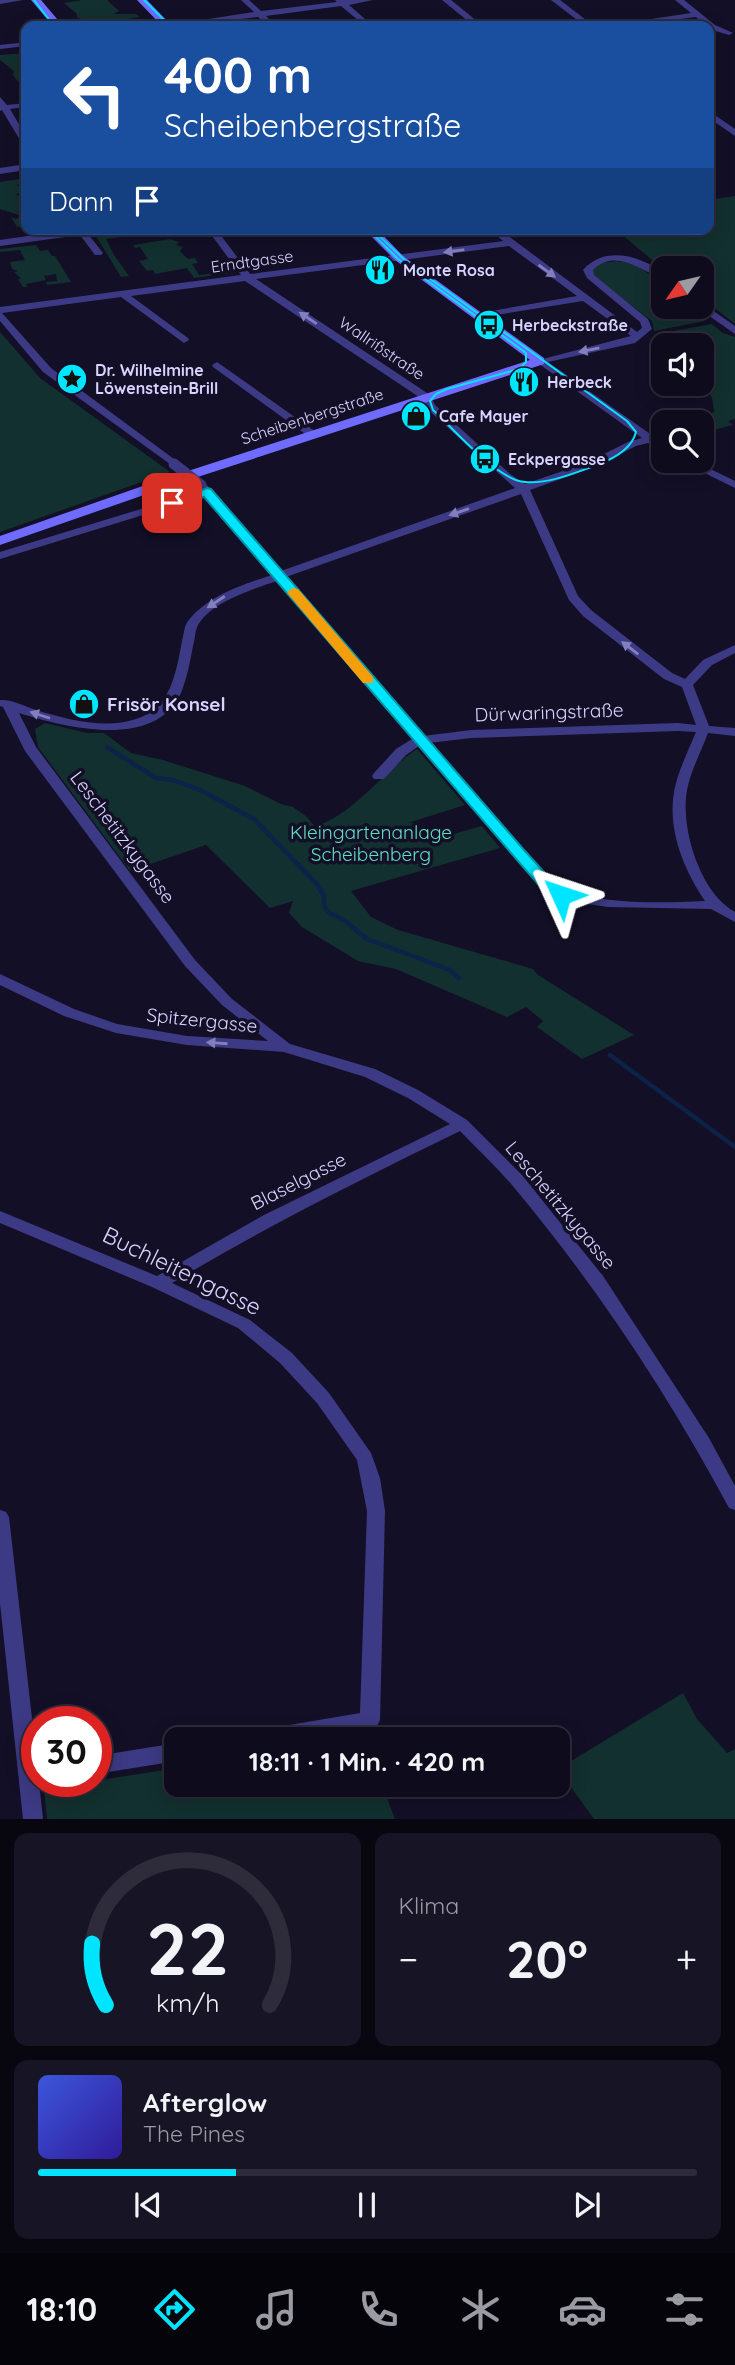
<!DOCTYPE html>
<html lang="de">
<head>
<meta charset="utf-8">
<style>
  :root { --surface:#0e0b1c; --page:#171425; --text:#f1f3f6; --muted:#9b9ba3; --line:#2e2b3b; --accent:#00e5ff }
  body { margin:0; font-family:Quicksand,sans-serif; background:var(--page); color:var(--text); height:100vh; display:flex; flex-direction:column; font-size:26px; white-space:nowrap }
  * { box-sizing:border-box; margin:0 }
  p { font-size:23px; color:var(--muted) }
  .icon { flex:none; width:38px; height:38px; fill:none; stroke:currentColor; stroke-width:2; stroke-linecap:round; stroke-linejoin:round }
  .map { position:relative; height:1819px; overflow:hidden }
  .side { display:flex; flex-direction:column; gap:14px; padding:14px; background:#08060f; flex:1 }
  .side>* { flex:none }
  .banner { position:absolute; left:21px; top:21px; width:693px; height:214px; border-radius:14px; box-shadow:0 4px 18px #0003,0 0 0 2px var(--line); background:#1a4fa0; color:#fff; overflow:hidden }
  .needle { width:46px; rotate:236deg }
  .tools { position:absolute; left:651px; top:256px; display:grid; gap:14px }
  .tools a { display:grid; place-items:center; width:63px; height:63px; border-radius:14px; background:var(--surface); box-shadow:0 4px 18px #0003,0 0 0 2px var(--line); font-size:35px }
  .speed { position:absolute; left:21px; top:1706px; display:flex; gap:14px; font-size:35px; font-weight:700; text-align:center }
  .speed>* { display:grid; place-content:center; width:91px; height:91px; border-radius:50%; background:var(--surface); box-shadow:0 4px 18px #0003,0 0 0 2px var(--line); line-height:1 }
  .speed .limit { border:10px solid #d22; background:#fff; color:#111 }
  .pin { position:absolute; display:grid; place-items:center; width:60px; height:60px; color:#fff; margin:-30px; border-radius:14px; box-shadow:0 4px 10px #0006 }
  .me { position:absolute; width:77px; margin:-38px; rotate:312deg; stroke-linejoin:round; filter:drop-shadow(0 0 5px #0008) }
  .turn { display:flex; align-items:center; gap:24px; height:147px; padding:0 28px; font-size:32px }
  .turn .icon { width:91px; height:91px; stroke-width:2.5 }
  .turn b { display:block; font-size:49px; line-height:60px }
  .then { display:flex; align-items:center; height:66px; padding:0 28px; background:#0003; gap:14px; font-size:26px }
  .big { font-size:52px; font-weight:700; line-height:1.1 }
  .side .card { flex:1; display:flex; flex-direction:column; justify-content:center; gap:10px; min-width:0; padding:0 24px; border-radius:14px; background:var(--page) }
  .side .dial { align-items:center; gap:0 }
  .dial svg { height:182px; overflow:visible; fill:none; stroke:var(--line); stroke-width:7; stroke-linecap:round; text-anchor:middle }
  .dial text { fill:var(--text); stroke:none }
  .song { display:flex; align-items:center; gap:21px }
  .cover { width:84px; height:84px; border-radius:10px; background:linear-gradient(135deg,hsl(230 70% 55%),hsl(250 70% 35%)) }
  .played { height:7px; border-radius:4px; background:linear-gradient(90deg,var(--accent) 30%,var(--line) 30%) }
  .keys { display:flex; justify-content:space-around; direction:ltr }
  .heat { display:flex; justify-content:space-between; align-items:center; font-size:38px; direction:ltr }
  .side .tiles { flex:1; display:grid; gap:14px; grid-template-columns:1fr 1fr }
  .card:last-child { grid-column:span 2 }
  .trip { position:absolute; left:164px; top:1727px; width:406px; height:70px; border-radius:14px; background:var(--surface); box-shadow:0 4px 18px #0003,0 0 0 2px var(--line); font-weight:700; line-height:70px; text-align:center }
  .dock { display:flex; height:112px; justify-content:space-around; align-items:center; background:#06040b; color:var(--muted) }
  .dock .icon { width:49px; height:49px }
  .dock .selected { color:var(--accent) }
  .dock b { font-size:32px; color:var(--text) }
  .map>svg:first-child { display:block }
  .green { fill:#12302f }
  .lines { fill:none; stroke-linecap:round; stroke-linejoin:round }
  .stream { stroke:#0c2248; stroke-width:4.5 }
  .street { fill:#3d3a85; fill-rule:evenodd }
  .secondary { fill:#6f6bff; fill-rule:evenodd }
  .tram { stroke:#00e5ff; stroke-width:2 }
  .street-bridge { stroke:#3d3a85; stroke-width:11 }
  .oneway { fill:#837fbc }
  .route { fill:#00e5ff; stroke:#0095a6; stroke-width:2 }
  .slow { fill:#f59e0b }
  .labels { text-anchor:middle; stroke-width:7; stroke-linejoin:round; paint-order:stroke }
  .far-street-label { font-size:16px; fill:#d9d4ff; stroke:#130f26 }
  .far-poi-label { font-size:16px; font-weight:bold; fill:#d9d4ff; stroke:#130f26; text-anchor:start }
  .poi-label { font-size:19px; font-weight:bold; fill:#d9d4ff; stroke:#130f26; text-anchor:start }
  .street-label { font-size:19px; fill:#d9d4ff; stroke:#130f26 }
  .park-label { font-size:19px; fill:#5fe0c0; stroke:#130f26 }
  .near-street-label { font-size:23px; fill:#d9d4ff; stroke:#130f26 }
</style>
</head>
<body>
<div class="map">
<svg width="735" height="1819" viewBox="0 0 735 1819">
  <rect width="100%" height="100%" fill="#130f26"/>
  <g class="green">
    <path d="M82,0h25l12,11 -6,3h23l4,3 -13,2 2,5 -48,1 -3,-6 3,-1h-4v-4l-13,-11z"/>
    <path d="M26,53v39l-13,-17 1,-4 -14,-11v-5z"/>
    <path d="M19,179l2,4 -5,3 6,-1 4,3 -10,7 10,1v30l-9,1 -6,-10 5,2 6,-3 -22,-7v-27z"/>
    <path d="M735,196v128l-33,-26v-30l-39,1 -48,-40h94v-29z"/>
    <path d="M111,229h75l-80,10 8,16 15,21 -8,1 -28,-46z"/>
    <path d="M170,239l9,3 -3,3 7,2 -3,4 8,8 7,-1 3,5 -6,1 7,11 23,-3 -1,-8 3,-1 8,10 -38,5 -7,-10 -32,6 -2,-4 -6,1 -8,-10 9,-2 -8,-12 -5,1 -2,-3z"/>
    <path d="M36,245l4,6 8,-1 4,6h3l16,26 -24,3 -1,-3 11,-1 -1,-7 -12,2 2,4 -20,4 1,3h-4l-5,-8 3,-1 -7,-6 4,-1 -6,-2 -2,-7 15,-2 -5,-10 -20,2v-3z"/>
    <path d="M616,261c22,2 32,11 47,26v19h24l18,15 -51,10 -2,-10 -58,-45 -2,-6 8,-7z"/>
    <path d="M712,324l11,9 12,4v82l-7,2 5,4 -31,8v-8l12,-14 -2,-13 -10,-21v-32h-38l-3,-3 4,-2 -8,-6z"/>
    <path d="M0,332l40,46 130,94 -170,60z"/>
    <path d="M45,723l42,10h17l27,20 32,7 82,26 36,18 12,3 14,10 8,10c43,-16 65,-53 102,-78l48,56 -57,18h6l15,18 53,-15 18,22 -149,43 20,26 27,13 135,39 5,6 96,60 -52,24 -45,-32 6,-6 -17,-14 -19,10 -111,-48 -38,-8 -56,-34 -13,-14 4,-12 -23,7 -64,-63 -76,26 -92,-124 -3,-18z"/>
    <path d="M683,1693l14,26 30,34 8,-4v70h-141l-36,-50z"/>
    <path d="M177,1768v17h205l13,34h-348l-3,-30z"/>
  </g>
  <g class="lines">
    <g class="stream">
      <path d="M107,747l49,31 17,2 27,10 54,29 62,64 8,13v9l4,7 17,9 22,18 83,31 9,8"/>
      <path d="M610,1055l125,92"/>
    </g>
    <g class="street">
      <path d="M0,0h23l-23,4z"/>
      <path d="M241,0h8l12,11 76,-9 -2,-2h38l-24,5 24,21h-8l-24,-20 -75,10 10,10h-8l-10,-9 -76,9h-20l92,-14z"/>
      <path d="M442,0h9l32,26h-9z"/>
      <path d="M551,0h9l34,26h-9z"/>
      <path d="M675,0h9l31,25 18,8 -4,2 -20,-6 -13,-12 -71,9h-20l86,-13z"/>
      <path d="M26,42v4l-26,3v-4z"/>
      <path d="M0,97l7,8 19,-2v4l-16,2 16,27v10l-3,-1 -21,-35 -2,1z"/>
      <path d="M709,111l26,18v7l-26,-18z"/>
      <path d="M26,164v6l-26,4v-6z"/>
      <path d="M76,229h30l-18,5 15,19 -2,2h-6l-15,-20 -80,11v-6z"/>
      <path d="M207,229h9l34,45 253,-33 -14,-12h10l138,103 5,-4 -2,-6 -53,-44 -4,-8c22,-25 56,-14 80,2v7c-23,-9 -48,-31 -70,-9l1,5 54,44 4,10 -17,14 -87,19 115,81v8l-15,-8 -12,3 -42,21 -64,23 48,106 13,14 81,63 13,6 18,-19 32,-15v8l-23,12 -19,20 16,41 26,2v8l-27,-3c-7,19 -17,37 -21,57 -7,38 13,103 48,122v10l-24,-13 -103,-2 -40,-6 -19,-7 -130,-148 -13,9 -22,24h-10l-2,-3 2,-3 22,-24 16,-10 -135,-158c-24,8 -66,21 -79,44 -3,5 -3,15 -5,21 -3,16 -6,32 -12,47 -26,58 -117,34 -162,20l17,34 159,213 37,39 58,45 85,25 43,21 49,30 55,55 81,101 106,162 26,48v24l-6,-2c-61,-114 -134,-224 -217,-323 -16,-19 -35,-36 -52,-54 -98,48 -195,96 -288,152l78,37 42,33 37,40 42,60 9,25 5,33 -5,209 -3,6 -7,3 -63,11h-63l3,-6 7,-3 106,-18 7,-202 -10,-51 -40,-57 -37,-40 -42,-35 -86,-41 -152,-64v-12l157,65 107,-61 186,-91 -42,-26 -43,-21 -81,-25 -97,-7 -71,-12 -52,-17 -64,-31v-11l74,35 43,15 70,12 81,5 -46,-36 -37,-39 -160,-215 -22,-44 -3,-1v-6c12,-1 24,6 36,10 30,9 69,20 100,9 35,-11 40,-46 46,-78 2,-7 2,-15 6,-20 21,-26 54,-36 84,-46l-67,-79 -205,63v-7l200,-61 -5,-6 6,-3 4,1 76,88 234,-83 -88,-79 -5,-10 -177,-118 -114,15 57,42 1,2 -5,3 -63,-46 -119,16 49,55 127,94v4l-4,1 -131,-95 -43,-51v-14l241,-32zM509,246l68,50 -97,17 -3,1v4l106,-17 48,35 -96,25 107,77 -14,4 -42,21 -61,21 -15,-10 -75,-69 -5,-10 -174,-116zM521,494l48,106 14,16 81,63 18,8 14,38 -18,-2 -207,7 -48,6 -137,-159zM678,731l18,1c-7,17 -15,33 -20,51 -11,41 6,84 29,118 -47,2 -102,4 -146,-13l-130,-145 42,-5z"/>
      <path d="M702,303l33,23v8l-37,-26 -2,-2h6z"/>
      <path d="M217,362l99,70v4h-8l-95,-69 -1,-2z"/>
      <path d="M678,460h14l43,21v7z"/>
      <path d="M0,1510l6,2 3,5 28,245v20h2l4,37h-20l-23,-216z"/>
      <path d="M177,1743v18l-81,13v-18z"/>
    </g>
    <g class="secondary">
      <path d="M31,0h10l22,26h-10z"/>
      <path d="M137,0h10l25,26h-10z"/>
      <path d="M364,229h13l26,27 141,102v6l-377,123 -167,58v-9l157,-55 373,-121 -135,-100z"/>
    </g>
    <g class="tram">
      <path d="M34,0l20,26"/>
      <path d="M144,0l26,26"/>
      <path d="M368,229l30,30 128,94v9l-7,7 -72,20 -11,5 -6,7 3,9c21,19 64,70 92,72 25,2 49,-9 72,-17 16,-6 35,-16 39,-33l-9,-11 -220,-159 -35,-33"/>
    </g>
    <path class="street-bridge" d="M174,464l27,21"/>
  </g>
  <defs><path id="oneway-solid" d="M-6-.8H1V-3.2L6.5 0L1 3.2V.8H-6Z" transform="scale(1.75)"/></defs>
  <g class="oneway">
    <use href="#oneway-solid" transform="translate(454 251) rotate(172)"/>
    <use href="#oneway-solid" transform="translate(547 271) rotate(36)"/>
    <use href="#oneway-solid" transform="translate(308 318) rotate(-146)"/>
    <use href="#oneway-solid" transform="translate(589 350) rotate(169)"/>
    <use href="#oneway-solid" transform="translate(459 512) rotate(161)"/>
    <use href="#oneway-solid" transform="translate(216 602) rotate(147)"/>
    <use href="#oneway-solid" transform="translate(630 648) rotate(-142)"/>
    <use href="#oneway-solid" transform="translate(40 715) rotate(-162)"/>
    <use href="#oneway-solid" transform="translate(217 1043) rotate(-176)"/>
  </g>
  <path class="route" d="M207,488l4,1 313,361 30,33 15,12 -2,4h-11l-13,-9 -339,-393 -32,9 -6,-3z"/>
  <path class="slow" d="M293,588l5,1 75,88v6h-10l-74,-88 -2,-3z"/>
  <defs>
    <g id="restaurant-disc" transform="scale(1.575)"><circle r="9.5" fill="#00e5ff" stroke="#130f26"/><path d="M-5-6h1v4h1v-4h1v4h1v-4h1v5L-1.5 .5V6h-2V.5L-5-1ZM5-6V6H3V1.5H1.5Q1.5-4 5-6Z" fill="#111"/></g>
    <g id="bus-disc" transform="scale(1.575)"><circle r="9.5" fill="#00e5ff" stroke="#130f26"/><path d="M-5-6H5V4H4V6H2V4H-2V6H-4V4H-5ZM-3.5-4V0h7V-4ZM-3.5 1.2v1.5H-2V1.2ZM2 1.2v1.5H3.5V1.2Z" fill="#111"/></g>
    <g id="sight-disc" transform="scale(1.575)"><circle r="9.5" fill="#00e5ff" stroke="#130f26"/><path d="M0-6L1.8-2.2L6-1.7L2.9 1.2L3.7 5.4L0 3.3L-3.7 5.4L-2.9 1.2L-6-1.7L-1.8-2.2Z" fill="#111"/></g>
    <g id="shop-disc" transform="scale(1.575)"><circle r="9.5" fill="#00e5ff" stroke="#130f26"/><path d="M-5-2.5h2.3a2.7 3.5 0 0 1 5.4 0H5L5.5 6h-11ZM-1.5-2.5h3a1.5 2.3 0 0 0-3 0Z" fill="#111"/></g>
  </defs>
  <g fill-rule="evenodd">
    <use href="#restaurant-disc" x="380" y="270"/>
    <use href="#bus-disc" x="489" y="325"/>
    <use href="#sight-disc" x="72" y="379"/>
    <use href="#restaurant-disc" x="524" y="382"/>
    <use href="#shop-disc" x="416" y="416"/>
    <use href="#bus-disc" x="485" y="459"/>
    <use href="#shop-disc" x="84" y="704"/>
  </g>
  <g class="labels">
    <g class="far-street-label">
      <text transform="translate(252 261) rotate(-8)" y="6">Erndtgasse</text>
      <text transform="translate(382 348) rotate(34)" y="6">Wallrißstraße</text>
      <text transform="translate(312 416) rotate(-18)" y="6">Scheibenbergstraße</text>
    </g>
    <g class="far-poi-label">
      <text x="403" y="276">Monte Rosa</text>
      <text x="512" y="331">Herbeckstraße</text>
      <text x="95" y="376">Dr. Wilhelmine<tspan x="95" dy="18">Löwenstein-Brill</tspan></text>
      <text x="547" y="388">Herbeck</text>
      <text x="439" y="422">Cafe Mayer</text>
      <text x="508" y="465">Eckpergasse</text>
    </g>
    <g class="poi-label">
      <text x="107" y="711">Frisör Konsel</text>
    </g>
    <g class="street-label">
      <text transform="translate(549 712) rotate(-2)" y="7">Dürwaringstraße</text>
      <text transform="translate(123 837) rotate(53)" y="7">Leschetitzkygasse</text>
      <text transform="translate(202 1020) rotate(6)" y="7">Spitzergasse</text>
      <text transform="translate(298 1181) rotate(-27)" y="7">Blaselgasse</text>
      <text transform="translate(561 1205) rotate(50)" y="7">Leschetitzkygasse</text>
    </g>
    <g class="park-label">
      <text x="371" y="839">Kleingartenanlage<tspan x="371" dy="22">Scheibenberg</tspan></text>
    </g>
    <g class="near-street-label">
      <text transform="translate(182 1271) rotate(26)" y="8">Buchleitengasse</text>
    </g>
  </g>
</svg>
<div class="tools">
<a><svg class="needle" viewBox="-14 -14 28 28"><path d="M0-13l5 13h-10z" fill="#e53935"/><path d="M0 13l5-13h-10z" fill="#9b9ba3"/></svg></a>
<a><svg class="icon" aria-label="sound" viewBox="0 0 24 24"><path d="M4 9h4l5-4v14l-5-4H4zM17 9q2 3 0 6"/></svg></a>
<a><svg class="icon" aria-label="search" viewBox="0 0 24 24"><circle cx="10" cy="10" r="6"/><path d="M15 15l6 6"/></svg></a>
</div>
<div class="speed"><div class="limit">30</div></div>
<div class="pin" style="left:172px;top:503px;background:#d93025"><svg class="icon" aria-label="arrive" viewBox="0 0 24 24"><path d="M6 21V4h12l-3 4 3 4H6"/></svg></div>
<svg class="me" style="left:561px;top:895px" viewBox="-20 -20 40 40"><path d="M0-17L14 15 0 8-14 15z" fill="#00e5ff" stroke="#fff" stroke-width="4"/></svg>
<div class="trip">18:11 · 1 Min. · 420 m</div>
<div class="banner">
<div class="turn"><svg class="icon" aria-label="left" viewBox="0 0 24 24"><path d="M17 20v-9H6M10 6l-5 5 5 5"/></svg><div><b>400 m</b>Scheibenbergstraße</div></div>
<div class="then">Dann<svg class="icon" aria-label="arrive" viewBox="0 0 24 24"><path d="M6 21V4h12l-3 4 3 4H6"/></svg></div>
</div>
</div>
<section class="side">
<div class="tiles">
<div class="card dial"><svg viewBox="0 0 100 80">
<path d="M14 69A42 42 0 1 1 86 69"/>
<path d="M14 69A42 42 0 0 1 8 42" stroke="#00e5ff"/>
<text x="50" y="56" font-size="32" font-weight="700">22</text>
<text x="50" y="72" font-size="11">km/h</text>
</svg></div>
<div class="card"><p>Klima</p>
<div class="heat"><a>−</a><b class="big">20°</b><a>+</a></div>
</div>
<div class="card">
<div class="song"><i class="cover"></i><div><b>Afterglow</b><p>The Pines</p></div></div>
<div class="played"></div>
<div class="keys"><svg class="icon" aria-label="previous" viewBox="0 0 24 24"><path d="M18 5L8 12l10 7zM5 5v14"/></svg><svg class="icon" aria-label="pause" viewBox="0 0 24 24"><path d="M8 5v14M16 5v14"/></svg><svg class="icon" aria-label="next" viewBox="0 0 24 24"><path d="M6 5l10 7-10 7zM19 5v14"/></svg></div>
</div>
</div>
</section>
<nav class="dock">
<b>18:10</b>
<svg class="icon selected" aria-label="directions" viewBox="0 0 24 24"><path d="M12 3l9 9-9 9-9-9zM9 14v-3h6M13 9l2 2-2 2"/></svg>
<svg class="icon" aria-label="music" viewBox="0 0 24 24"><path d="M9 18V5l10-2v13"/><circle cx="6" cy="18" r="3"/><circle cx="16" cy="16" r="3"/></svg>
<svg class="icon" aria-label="phone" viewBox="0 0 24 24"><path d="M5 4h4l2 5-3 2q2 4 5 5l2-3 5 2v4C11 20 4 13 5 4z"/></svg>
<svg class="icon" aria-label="climate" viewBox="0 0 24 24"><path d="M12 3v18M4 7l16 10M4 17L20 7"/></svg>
<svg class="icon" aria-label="car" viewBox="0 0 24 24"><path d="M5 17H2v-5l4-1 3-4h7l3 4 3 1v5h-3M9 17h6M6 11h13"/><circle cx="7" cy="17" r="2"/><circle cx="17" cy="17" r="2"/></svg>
<svg class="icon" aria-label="filters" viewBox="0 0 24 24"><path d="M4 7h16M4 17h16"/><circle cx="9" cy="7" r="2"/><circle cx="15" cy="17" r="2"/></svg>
</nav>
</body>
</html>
